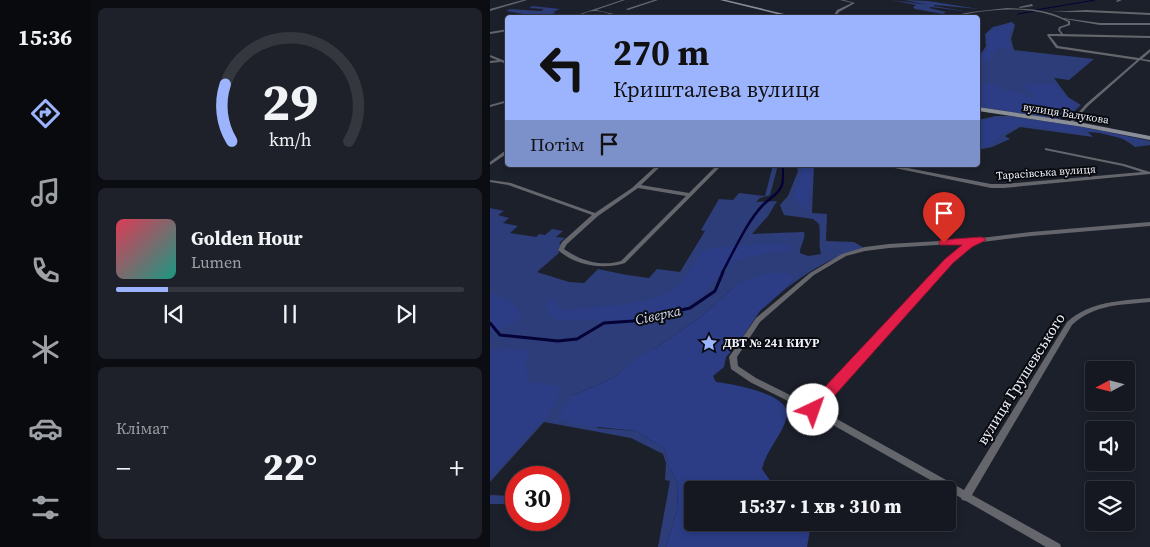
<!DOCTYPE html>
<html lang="uk">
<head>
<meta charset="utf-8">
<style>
  :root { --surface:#151820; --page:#1e2129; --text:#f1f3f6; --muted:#9da0a5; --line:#34373e; --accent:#9cb4fd }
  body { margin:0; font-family:"Source Serif 4",serif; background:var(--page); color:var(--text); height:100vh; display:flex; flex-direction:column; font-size:19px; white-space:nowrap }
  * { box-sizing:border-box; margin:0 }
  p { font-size:16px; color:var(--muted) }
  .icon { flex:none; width:28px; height:28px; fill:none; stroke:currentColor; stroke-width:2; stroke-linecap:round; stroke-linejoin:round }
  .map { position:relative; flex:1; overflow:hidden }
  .drawer { display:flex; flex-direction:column; gap:8px; padding:8px; background:#0c0d12; width:400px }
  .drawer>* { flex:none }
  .banner { position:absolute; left:15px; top:15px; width:475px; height:152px; border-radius:5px; box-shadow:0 2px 8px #0003,0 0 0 1px var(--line); background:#9cb4fd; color:#111; overflow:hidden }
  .needle { width:32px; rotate:263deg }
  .fabs { position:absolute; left:595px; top:361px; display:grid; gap:10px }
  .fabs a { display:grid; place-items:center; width:50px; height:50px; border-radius:5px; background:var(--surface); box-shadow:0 2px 8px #0003,0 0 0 1px var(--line); font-size:25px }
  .speed { position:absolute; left:15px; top:466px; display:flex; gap:10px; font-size:25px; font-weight:700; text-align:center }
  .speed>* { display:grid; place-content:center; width:65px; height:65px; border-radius:50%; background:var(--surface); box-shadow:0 2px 8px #0003,0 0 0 1px var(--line); line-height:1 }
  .speed .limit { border:8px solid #d22; background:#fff; color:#111 }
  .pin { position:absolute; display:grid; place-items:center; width:42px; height:42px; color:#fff; margin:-51px -21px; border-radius:50% 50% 50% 0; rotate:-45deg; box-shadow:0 0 5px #0007 }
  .pin .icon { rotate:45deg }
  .me { position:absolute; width:55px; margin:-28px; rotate:42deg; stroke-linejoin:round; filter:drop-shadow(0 0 4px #0008) }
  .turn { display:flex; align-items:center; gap:18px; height:105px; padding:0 25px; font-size:22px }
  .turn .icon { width:65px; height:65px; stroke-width:2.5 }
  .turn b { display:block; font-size:35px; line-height:42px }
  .then { display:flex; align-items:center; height:48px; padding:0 25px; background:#0003; gap:10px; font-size:19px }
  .big { font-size:38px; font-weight:800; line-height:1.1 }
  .drawer .tile { flex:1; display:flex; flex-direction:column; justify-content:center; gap:8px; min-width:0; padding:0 18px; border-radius:8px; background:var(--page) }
  .drawer .dial { align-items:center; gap:0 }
  .dial svg { height:130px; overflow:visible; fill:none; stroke:var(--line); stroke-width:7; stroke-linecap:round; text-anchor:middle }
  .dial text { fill:var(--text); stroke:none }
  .song { display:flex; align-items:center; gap:15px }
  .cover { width:60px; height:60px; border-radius:8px; background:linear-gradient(135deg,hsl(350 70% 55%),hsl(170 70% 35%)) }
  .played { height:5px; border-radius:2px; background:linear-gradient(90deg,var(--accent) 15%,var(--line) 15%) }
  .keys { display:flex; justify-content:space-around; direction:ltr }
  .heat { display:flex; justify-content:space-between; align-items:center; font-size:28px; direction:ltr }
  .trip { position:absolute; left:194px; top:481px; width:272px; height:50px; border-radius:5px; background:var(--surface); box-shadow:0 2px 8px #0003,0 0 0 1px var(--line); font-weight:800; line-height:50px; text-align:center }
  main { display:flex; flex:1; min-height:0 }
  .tabs { display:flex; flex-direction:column; width:90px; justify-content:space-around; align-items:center; background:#080a0d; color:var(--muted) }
  .tabs .icon { width:35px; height:35px }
  .tabs .on { color:var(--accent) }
  .tabs b { font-size:22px; color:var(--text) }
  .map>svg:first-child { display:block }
  .green { fill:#2d3d79 }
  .forest { fill:#2c3d86 }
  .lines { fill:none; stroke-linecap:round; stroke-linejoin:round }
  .stream-far3 { stroke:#040237; stroke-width:1 }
  .stream-far2 { stroke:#040237; stroke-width:2 }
  .stream-far1 { stroke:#040237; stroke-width:2.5 }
  .stream { stroke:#040237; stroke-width:3 }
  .minor { fill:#64666c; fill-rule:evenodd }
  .tertiary { fill:#64666c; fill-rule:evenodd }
  .secondary { fill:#8a8e97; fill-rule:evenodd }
  .route { fill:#e11d48; stroke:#92132f }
  .labels { text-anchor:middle; stroke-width:4; stroke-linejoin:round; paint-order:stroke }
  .far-street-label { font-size:11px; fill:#eff2fa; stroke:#080a0f }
  .poi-label { font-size:12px; font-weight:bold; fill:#eff2fa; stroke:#080a0f; text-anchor:start }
  .water-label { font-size:14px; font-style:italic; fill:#d7dff4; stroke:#080a0f }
  .near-street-label { font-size:15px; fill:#eff2fa; stroke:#080a0f }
</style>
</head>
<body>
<main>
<nav class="tabs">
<b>15:36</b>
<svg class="icon on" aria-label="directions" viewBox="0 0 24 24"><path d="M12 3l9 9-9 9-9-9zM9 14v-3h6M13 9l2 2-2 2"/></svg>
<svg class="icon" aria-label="music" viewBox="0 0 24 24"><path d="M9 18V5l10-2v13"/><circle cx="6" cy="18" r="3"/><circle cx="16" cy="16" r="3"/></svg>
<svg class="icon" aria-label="phone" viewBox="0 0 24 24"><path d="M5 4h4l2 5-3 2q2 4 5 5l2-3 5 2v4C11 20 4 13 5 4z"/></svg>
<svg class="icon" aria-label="climate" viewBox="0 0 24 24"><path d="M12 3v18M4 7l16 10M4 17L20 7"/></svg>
<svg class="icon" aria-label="car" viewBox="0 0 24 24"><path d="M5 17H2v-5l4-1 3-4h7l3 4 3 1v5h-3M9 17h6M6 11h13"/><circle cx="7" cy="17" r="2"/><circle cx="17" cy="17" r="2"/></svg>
<svg class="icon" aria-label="filters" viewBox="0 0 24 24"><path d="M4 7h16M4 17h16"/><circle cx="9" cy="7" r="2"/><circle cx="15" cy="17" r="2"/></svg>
</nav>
<section class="drawer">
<div class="tile dial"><svg viewBox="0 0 100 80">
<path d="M14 69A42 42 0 1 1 86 69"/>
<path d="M14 69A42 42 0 0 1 10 34" stroke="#9cb4fd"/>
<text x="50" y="56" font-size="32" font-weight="700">29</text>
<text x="50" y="72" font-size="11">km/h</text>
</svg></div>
<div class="tile">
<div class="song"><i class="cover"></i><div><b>Golden Hour</b><p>Lumen</p></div></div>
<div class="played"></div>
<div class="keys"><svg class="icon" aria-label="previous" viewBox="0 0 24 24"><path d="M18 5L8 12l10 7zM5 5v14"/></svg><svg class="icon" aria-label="pause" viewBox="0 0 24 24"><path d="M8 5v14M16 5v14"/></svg><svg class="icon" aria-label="next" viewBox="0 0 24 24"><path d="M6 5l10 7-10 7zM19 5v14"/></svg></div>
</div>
<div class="tile"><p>Клімат</p>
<div class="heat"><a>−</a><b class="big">22°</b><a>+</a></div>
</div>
</section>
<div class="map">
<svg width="660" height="547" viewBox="0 0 660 547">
  <rect width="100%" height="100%" fill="#1c202b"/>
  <g class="green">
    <path d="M401,0l38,5 -25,-5 24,1 51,8 -44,-4 -2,1 38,6 -40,-5 -2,1 17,4 -3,2 -28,-5 -2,-2 3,-2z"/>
    <path d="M42,6l28,3 -7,3h3c-5,5 -18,1 -27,4l6,2 -22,-1 10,-3 -17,-3 4,-2 31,2 3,-2 -14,-1z"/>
    <path d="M522,22l3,3 -4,14 3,11 80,9 -25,21 -15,-2 14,19 13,8 -13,12 -12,2 -78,-12v-52h2l6,-9 -1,-12 8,-7z"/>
    <path d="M506,116h15l72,11 63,13 4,1v4l-15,2c-14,-12 -30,-14 -47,-15l5,5 -73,-10 -15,9 5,3 -18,8 -14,3v-30z"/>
    <path d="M283,165h5l-8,30 -10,3 -4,4 21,-1 -9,15 -16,18 52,-2c2,7 -4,13 -4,21l8,3 13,-2c-3,-12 0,-19 -2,-30l-6,-5 -29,-4 -4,-10 8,-9 10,-25 -2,-6h18l-2,48 15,1 -1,27 28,1 10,6c-31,8 -55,23 -80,42l9,-10 -59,7 -36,32 -44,30 -12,6 -27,22 -43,19 26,32 38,3 29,18 4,18 9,17 -1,27 -11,36h-8l12,-66 -5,-1 1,-17 -3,-9 -32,-16 -87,-16 -54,60v-274l14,3 -6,4 11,3 -6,5 15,3 -8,7 26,4 3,-3 6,1 7,-6 11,2 -7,6 9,1 -6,5 2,1 -3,5 1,4 -22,19 32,10 15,1 14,-14 29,6 22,3 8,-9 23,3 25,-41 -4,-1 18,-31 14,1 6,-7 26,3z"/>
    <path d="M0,495l26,1v8h-26z"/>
  </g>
  <g class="forest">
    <path d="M516,25h7l-4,6 -2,10 2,2 -2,1 4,3 -13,1c-5,9 -11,13 -20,18v-5l11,-18 -3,-4c2,-9 11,-11 20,-14z"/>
    <path d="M488,83l21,1 -2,4 36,9 2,-1 -5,-5 -9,-4 12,-3h21l22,21 -12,12 -5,1 -81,-12z"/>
    <path d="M505,118c49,2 98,10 146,22l1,3 -55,-13 -10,3 -53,-8c-20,1 -28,20 -46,24v-28z"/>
    <path d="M313,165h10l-6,45 -13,-11z"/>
    <path d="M284,243l17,2 -2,5c-24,3 -50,5 -68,22 -8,7 -12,18 -20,24 -39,31 -99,24 -145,24l-10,-12 2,-9h6l3,8 6,3c26,-2 82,-5 104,-17 16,-8 26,-28 35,-42l15,-4z"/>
    <path d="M282,273l18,1 3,6 -9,10 -24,21 -23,34 -11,12 -2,10 -11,9 3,6c16,2 76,12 71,34 -4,18 -21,34 -25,53l9,13 14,8h-93v32l116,1 2,7 -3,17h-141l11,-36 1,-27 -9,-17 -4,-18 -29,-18 -66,-7 -12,-8 14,-20 43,-19 27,-23 12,-5 44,-30 36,-32 14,-8z"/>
    <path d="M0,293l22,10 9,10 -8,12 -23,6z"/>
    <path d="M16,348l23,3 -3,13 2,18 30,4 2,7 -14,25 -9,7 -47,52v-126z"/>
  </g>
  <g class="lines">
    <g class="stream-far3">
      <path d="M546,10l59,-10"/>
      <path d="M528,14l17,-3"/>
    </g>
    <path class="stream-far2" d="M293,165v14"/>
    <path class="stream-far1" d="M232,273c11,-20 25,-52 41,-68 9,-9 20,-13 20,-27"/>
    <path class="stream" d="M0,323l10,12 58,6 19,-2 27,-16 29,-2 57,-13 25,-17 8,-19"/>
    <g class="minor">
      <path d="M132,0h3l-29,10 36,8c-13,0 -24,-6 -36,-7 -9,-1 -19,7 -28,7z"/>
      <path d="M164,0h4l-30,10 -2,-1z"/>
      <path d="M350,0h4l11,3 -16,9 -4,6h-3l5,-8 15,-7z"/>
      <path d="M628,0h4l-5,2 -1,-1z"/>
      <path d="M542,4l1,2 -13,2 -1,-1z"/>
      <path d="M517,8c19,1 39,1 56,10l37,5h50v2h-50l-35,-6 5,2v4l-9,3 -1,2 3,4 87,2v2l-100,-2 8,10 81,12 11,-9v3l-8,7 8,1v2l-10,-2 -52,46 -16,18h-2v-2l16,-18 51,-44 -81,-12 -9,-13 1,-1h13l-3,-4 1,-3 9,-3v-2c-37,-19 -82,-13 -121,-4h-7l31,-6z"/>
      <path d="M597,10l63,3v2l-63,-3h-36z"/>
      <path d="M310,16l13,1 1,1h-15z"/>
      <path d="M18,29v2l-18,3v-2z"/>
      <path d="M10,60v2l-10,1v-2z"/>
      <path d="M18,100v2l-18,5v-2z"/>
      <path d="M555,148l79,16 26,8v2l-146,14h-13l-106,-22 -2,-1h9l99,19h13l138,-12 -19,-6 -78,-16z"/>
      <path d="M16,150h2v3l-18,12v-3z"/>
      <path d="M167,165h5l-21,20 48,8 28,-28h5l-97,98c-22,7 -49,3 -67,-13l4,-8 30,-27 -84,-30 -18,-3v-2l21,3 84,30 37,-25zM148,188l48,8 -65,65c-20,6 -40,0 -57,-12l3,-5 31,-28z"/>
      <path d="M660,222v4l-119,10 -49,6 -12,4 -19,16 -51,55 -81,92 145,81 103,-168c24,-21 52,-21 83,-24v4c-30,3 -55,2 -78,23l-100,170 88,49 1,3h-15l-80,-46 -4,-1 -1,-2 -13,-8 -138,-78 -60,-30 -19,-13 -2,-12 27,-39 54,-45 32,-19 23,-7 24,-3 84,-5 2,1 6,-2 50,-6zM478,243l-21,17 -51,53 -84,93 -56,-28 -18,-12 -1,-9 23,-35 54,-47 32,-19 19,-5 24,-3z"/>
    </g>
    <g class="tertiary">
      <path d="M33,0h4l-37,11v-2z"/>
      <path d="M0,55l18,7v3l-18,-8z"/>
    </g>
    <g class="secondary">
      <path d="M230,0h6l75,18h-8z"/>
      <path d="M488,107l105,16 67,13v4l-67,-13 -105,-16z"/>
    </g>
  </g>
  <path class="route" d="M491,237l3,1 2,2 -14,7 -19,16 -135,151 -5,2 -6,-2 -2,-4 2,-4 138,-147 17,-14h-22l-1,-2 1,-3z"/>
  <defs>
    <g id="sight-bare" transform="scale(1.35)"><path d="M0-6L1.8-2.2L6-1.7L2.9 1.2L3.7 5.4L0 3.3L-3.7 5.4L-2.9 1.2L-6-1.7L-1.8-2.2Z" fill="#9cb4fd" stroke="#080a0f" stroke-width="2.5" paint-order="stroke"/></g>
  </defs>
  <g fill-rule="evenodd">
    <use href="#sight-bare" x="219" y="343"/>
  </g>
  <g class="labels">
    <g class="far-street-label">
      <text transform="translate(576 113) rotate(9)" y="4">вулиця Балукова</text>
      <text transform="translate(556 172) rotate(-4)" y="4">Тарасівська вулиця</text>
    </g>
    <g class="poi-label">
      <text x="233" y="347">ДВТ № 241 КИУР</text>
    </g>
    <g class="water-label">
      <text transform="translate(168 315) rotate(-12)" y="5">Сіверка</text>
    </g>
    <g class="near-street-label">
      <text transform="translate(531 379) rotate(-58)" y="5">вулиця Грушевського</text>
    </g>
  </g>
</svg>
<div class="fabs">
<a><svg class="needle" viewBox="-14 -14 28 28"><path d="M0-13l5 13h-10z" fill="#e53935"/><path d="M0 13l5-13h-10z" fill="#9da0a5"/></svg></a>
<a><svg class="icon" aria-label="sound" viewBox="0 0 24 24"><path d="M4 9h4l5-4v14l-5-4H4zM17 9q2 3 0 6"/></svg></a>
<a><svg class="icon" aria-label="layers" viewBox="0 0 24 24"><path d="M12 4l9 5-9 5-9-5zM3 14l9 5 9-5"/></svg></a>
</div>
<div class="speed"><div class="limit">30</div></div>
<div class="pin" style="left:454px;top:243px;background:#d93025"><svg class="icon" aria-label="arrive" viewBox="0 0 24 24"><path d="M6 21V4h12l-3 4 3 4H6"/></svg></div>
<svg class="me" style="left:323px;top:410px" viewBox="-20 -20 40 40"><circle r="19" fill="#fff"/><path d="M0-13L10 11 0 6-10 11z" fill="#e11d48"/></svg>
<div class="trip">15:37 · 1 хв · 310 m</div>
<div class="banner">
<div class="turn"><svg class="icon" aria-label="left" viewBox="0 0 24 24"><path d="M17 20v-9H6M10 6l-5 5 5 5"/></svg><div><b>270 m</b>Кришталева вулиця</div></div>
<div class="then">Потім<svg class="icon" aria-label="arrive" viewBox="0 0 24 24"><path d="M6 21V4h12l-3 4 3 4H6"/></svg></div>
</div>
</div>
</main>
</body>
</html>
